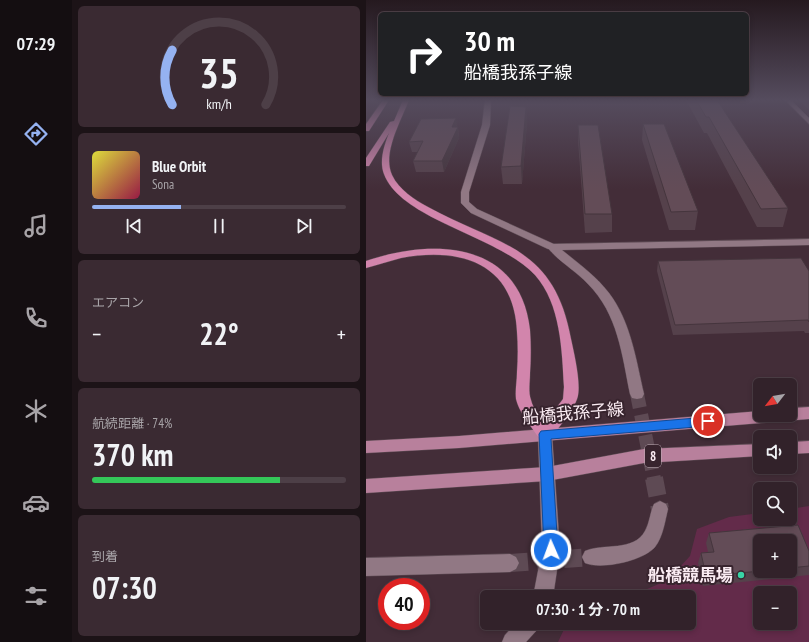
<!DOCTYPE html>
<html lang="ja">
<head>
<meta charset="utf-8">
<style>
  :root { --surface:#32222a; --page:#3a2a32; --text:#f1f3f6; --muted:#a8a4a8; --line:#4d3f47; --accent:#95b2f1 }
  body { margin:0; font-family:"PT Sans Narrow","Noto Sans JP",sans-serif; background:var(--page); color:var(--text); height:100vh; display:flex; flex-direction:column; font-size:15px; white-space:nowrap }
  * { box-sizing:border-box; margin:0 }
  p { font-size:13px; color:var(--muted) }
  .icon { flex:none; width:22px; height:22px; fill:none; stroke:currentColor; stroke-width:2; stroke-linecap:round; stroke-linejoin:round }
  .map { position:relative; flex:1; overflow:hidden }
  .drawer { display:flex; flex-direction:column; gap:6px; padding:6px; background:#1c1317; width:294px }
  .drawer>* { flex:none }
  .hud { position:absolute; left:12px; top:12px; width:371px; height:84px; border-radius:6px; box-shadow:0 2px 6px #0003,0 0 0 1px var(--line); background:#202124; color:#fff; overflow:hidden }
  .needle { width:26px; rotate:239deg }
  .tools { position:absolute; left:387px; top:378px; display:grid; gap:8px }
  .tools a { display:grid; place-items:center; width:44px; height:44px; border-radius:6px; background:var(--surface); box-shadow:0 2px 6px #0003,0 0 0 1px var(--line); font-size:20px }
  .speed { position:absolute; left:12px; top:578px; display:flex; gap:8px; font-size:20px; font-weight:700; text-align:center }
  .speed>* { display:grid; place-content:center; width:52px; height:52px; border-radius:50%; background:var(--surface); box-shadow:0 2px 6px #0003,0 0 0 1px var(--line); line-height:1 }
  .speed .limit { border:6px solid #d22; background:#fff; color:#111 }
  .pin { position:absolute; display:grid; place-items:center; width:34px; height:34px; color:#fff; margin:-17px; border:2px solid #fff; border-radius:50%; box-shadow:0 1px 4px #0007 }
  .me { position:absolute; width:44px; margin:-22px; rotate:358deg; stroke-linejoin:round; filter:drop-shadow(0 0 3px #0008) }
  .turn { display:flex; align-items:center; gap:14px; height:84px; padding:0 20px; font-size:18px }
  .turn .icon { width:52px; height:52px; stroke-width:2.5 }
  .turn b { display:block; font-size:28px; line-height:34px }
  .big { font-size:30px; font-weight:700; line-height:1.1 }
  .drawer .widget { flex:1; display:flex; flex-direction:column; justify-content:center; gap:6px; min-width:0; padding:0 14px; border-radius:6px; background:var(--page) }
  .drawer .dial { align-items:center; gap:0 }
  .dial svg { height:104px; overflow:visible; fill:none; stroke:var(--line); stroke-width:7; stroke-linecap:round; text-anchor:middle }
  .dial text { fill:var(--text); stroke:none }
  .song { display:flex; align-items:center; gap:12px }
  .cover { width:48px; height:48px; border-radius:6px; background:linear-gradient(135deg,hsl(60 70% 55%),hsl(340 70% 35%)) }
  .played { height:4px; border-radius:2px; background:linear-gradient(90deg,var(--accent) 35%,var(--line) 35%) }
  .keys { display:flex; justify-content:space-around; direction:ltr }
  .heat { display:flex; justify-content:space-between; align-items:center; font-size:22px; direction:ltr }
  .charge { height:6px; border-radius:3px; background:linear-gradient(90deg,#34c759 74%,var(--line) 0) }
  .trip { position:absolute; left:114px; top:590px; width:216px; height:40px; border-radius:6px; background:var(--surface); box-shadow:0 2px 6px #0003,0 0 0 1px var(--line); font-weight:700; line-height:40px; text-align:center }
  main { display:flex; flex:1; min-height:0 }
  .tab-bar { display:flex; flex-direction:column; width:72px; justify-content:space-around; align-items:center; background:#140e11; color:var(--muted) }
  .tab-bar .icon { width:28px; height:28px }
  .tab-bar .on { color:var(--accent) }
  .tab-bar b { font-size:18px; color:var(--text) }
  .map>svg:first-child { display:block }
  .green { fill:#632b4a; fill-rule:evenodd }
  .lines { fill:none; stroke-linecap:round; stroke-linejoin:round }
  .street-tunnel-far1 { stroke:#5e4a54; stroke-width:14; stroke-dasharray:14 7; stroke-linecap:butt }
  .street-tunnel { stroke:#5e4a54; stroke-width:18; stroke-dasharray:18 9; stroke-linecap:butt }
  .lane-casing { stroke:#5f4d56; stroke-width:1 }
  .street-casing { stroke:#5f4d56; stroke-width:1 }
  .secondary-casing { stroke:#5f4d56; stroke-width:1 }
  .primary-casing { stroke:#5f4d56; stroke-width:1 }
  .highway-casing { stroke:#5f4d56; stroke-width:1 }
  .lane { fill:#917884; fill-rule:evenodd }
  .street { fill:#917884; fill-rule:evenodd }
  .secondary { fill:#917884; fill-rule:evenodd }
  .primary { fill:#b8809c; fill-rule:evenodd }
  .highway { fill:#d285ac; fill-rule:evenodd }
  .wall { fill:#55414b; fill-rule:evenodd }
  .shaded-wall { fill:#45353d }
  .building { fill:#634c57; stroke:#45353d }
  .route { fill:#1a73e8; stroke:#114b97 }
  .poi-dot { fill:#38d4a6; stroke:#38242e; stroke-width:1.5 }
  .labels { text-anchor:middle; stroke-width:4; stroke-linejoin:round; paint-order:stroke }
  .shield { fill:#38242e; stroke:#c0afb7; stroke-width:1 }
  .shield-label { font-size:13px; font-weight:bold; fill:#faebf2 }
  .near-street-label { font-size:17px; fill:#faebf2; stroke:#38242e }
  .near-poi-label { font-size:17px; font-weight:bold; fill:#faebf2; stroke:#38242e; text-anchor:end }
</style>
</head>
<body>
<main>
<nav class="tab-bar">
<b>07:29</b>
<svg class="icon on" aria-label="directions" viewBox="0 0 24 24"><path d="M12 3l9 9-9 9-9-9zM9 14v-3h6M13 9l2 2-2 2"/></svg>
<svg class="icon" aria-label="music" viewBox="0 0 24 24"><path d="M9 18V5l10-2v13"/><circle cx="6" cy="18" r="3"/><circle cx="16" cy="16" r="3"/></svg>
<svg class="icon" aria-label="phone" viewBox="0 0 24 24"><path d="M5 4h4l2 5-3 2q2 4 5 5l2-3 5 2v4C11 20 4 13 5 4z"/></svg>
<svg class="icon" aria-label="climate" viewBox="0 0 24 24"><path d="M12 3v18M4 7l16 10M4 17L20 7"/></svg>
<svg class="icon" aria-label="car" viewBox="0 0 24 24"><path d="M5 17H2v-5l4-1 3-4h7l3 4 3 1v5h-3M9 17h6M6 11h13"/><circle cx="7" cy="17" r="2"/><circle cx="17" cy="17" r="2"/></svg>
<svg class="icon" aria-label="filters" viewBox="0 0 24 24"><path d="M4 7h16M4 17h16"/><circle cx="9" cy="7" r="2"/><circle cx="15" cy="17" r="2"/></svg>
</nav>
<section class="drawer">
<div class="widget dial"><svg viewBox="0 0 100 80">
<path d="M14 69A42 42 0 1 1 86 69"/>
<path d="M14 69A42 42 0 0 1 14 27" stroke="#95b2f1"/>
<text x="50" y="56" font-size="32" font-weight="700">35</text>
<text x="50" y="72" font-size="11">km/h</text>
</svg></div>
<div class="widget">
<div class="song"><i class="cover"></i><div><b>Blue Orbit</b><p>Sona</p></div></div>
<div class="played"></div>
<div class="keys"><svg class="icon" aria-label="previous" viewBox="0 0 24 24"><path d="M18 5L8 12l10 7zM5 5v14"/></svg><svg class="icon" aria-label="pause" viewBox="0 0 24 24"><path d="M8 5v14M16 5v14"/></svg><svg class="icon" aria-label="next" viewBox="0 0 24 24"><path d="M6 5l10 7-10 7zM19 5v14"/></svg></div>
</div>
<div class="widget"><p>エアコン</p>
<div class="heat"><a>−</a><b class="big">22°</b><a>+</a></div>
</div>
<div class="widget"><p>航続距離 · 74%</p><b class="big">370 km</b><div class="charge"></div></div>
<div class="widget"><p>到着</p><b class="big">07:30</b></div>
</section>
<div class="map">
<svg width="443" height="642" viewBox="0 0 443 642">
  <rect width="100%" height="100%" fill="#432d38"/>
  <path class="green" d="M443,506v136h-251l9,-19h122v-26h-112l1,-3 53,2 37,-16 22,-24 7,-27 32,-12 31,-4v6h30v-10zM394,541h30v30h-30zM394,593h30v30h-30z"/>
  <g class="lines">
    <path class="street-tunnel-far1" d="M271,394l17,85"/>
    <g class="street-tunnel">
      <path d="M288,478l6,31"/>
      <path d="M144,563l81,-6"/>
    </g>
    <g class="lane-casing">
      <path id="lane" d="M419,100h6l18,18v6z"/>
    </g>
    <g class="street-casing">
      <g id="street">
        <path d="M443,239v6l-247,5c16,13 34,26 47,43 22,29 27,67 35,101l-2,4 -5,1 -5,-1 -2,-4c-8,-39 -12,-80 -42,-110 -12,-13 -30,-23 -41,-37l5,-3z"/>
        <path d="M294,501l6,3 2,5c-3,12 -5,28 -13,38 -12,14 -54,23 -70,16l-3,-6 3,-6c18,-8 49,1 60,-20 5,-9 5,-19 9,-27z"/>
        <path d="M144,554l6,3 3,6 -3,6 -6,3 -144,4v-18z"/>
      </g>
    </g>
    <g class="secondary-casing">
      <g id="secondary">
        <path d="M119,100h6l-1,25 -21,67v10l8,7 79,36 1,2 -1,2h-8l-77,-36 -10,-10v-11l21,-67z"/>
        <path d="M179,429l5,2 2,4 8,115 -7,47h-20l9,-47 -4,-115 2,-4z"/>
        <path d="M150,623h24l-3,7 -11,12h-24l3,-7z"/>
      </g>
    </g>
    <g class="primary-casing">
      <g id="primary">
        <path d="M443,407v12l-350,29 -93,5v-12l93,-5 301,-25v4h30v-7z"/>
        <path d="M443,441v12l-19,1v-12z"/>
        <path d="M394,444v12l-116,7 -97,18 -181,12v-14l181,-12 97,-18z"/>
      </g>
    </g>
    <g class="highway-casing">
      <g id="highway">
        <path d="M17,100h6l-20,31h-3v-7z"/>
        <path d="M37,100h6c-8,21 -27,53 -17,75 7,15 23,25 36,32 71,39 126,38 143,132 3,14 11,47 6,60 -5,15 -18,27 -27,40 -9,3 -11,-1 -16,-8 -7,-10 -15,-20 -18,-32 -1,-9 1,-18 1,-27 1,-14 1,-27 0,-40 -3,-69 -56,-85 -116,-74 -12,3 -23,7 -35,10v-7c68,-23 154,-20 164,69 1,14 1,29 0,43 0,9 -2,19 1,27 2,9 9,16 14,23l18,-24 1,-12c-2,-36 -3,-83 -29,-112 -36,-39 -134,-55 -151,-101 -5,-13 0,-28 5,-41l-20,33h-3v-8l24,-36 4,-1z"/>
      </g>
    </g>
    <use href="#lane" class="lane"/>
    <use href="#street" class="street"/>
    <use href="#secondary" class="secondary"/>
    <use href="#primary" class="primary"/>
    <use href="#highway" class="highway"/>
  </g>
  <g class="wall">
    <path d="M320,100h31l71,108 -5,19h-26l-50,-94h-3z"/>
    <path d="M433,100h10v10z"/>
    <path d="M160,107l1,16 -5,61h-19l-2,-17z"/>
    <path d="M277,124l55,87 -3,19h-26l-27,-90z"/>
    <path d="M212,125l34,89v18l-27,1 -7,-92z"/>
    <path d="M92,127l1,11 -15,34h-28l-3,-11 5,-9h-6l-3,-10z"/>
    <path d="M292,261l151,10v62h-4l-1,-2 -131,4 -16,-64z"/>
    <path d="M432,525l11,26v24l-106,11 -5,-23 3,-10 7,-1 -2,-9 3,-10zM394,541h30v30h-30z"/>
  </g>
  <g class="shaded-wall">
    <path d="M160,107l1,16 -5,61 -1,-18z"/>
    <path d="M90,118l3,20 -15,34 -2,-11 10,-34z"/>
  </g>
  <g class="building">
    <path d="M330,100h21l71,108 -27,1 -52,-92h-3z"/>
    <path d="M144,106l16,1 -5,59 -20,1z"/>
    <path d="M90,118l-4,9h6l-16,34h-29l10,-20 -14,1 12,-23z"/>
    <path d="M277,124h21l34,87 -27,1z"/>
    <path d="M212,125h20l14,89h-27z"/>
    <path d="M435,258l8,13v51l-1,-2 -133,5 -17,-64z"/>
    <path d="M432,525l11,26v15l-19,2v-27h-30v30h1l-55,5 -5,-23 13,-1 -5,-19z"/>
  </g>
  <linearGradient id="sky" x2="0" y2="1"><stop stop-color="#25191f"/><stop offset="0.53" stop-color="#554c5e"/><stop offset="1" stop-color="#554c5e" stop-opacity="0"/></linearGradient>
  <rect width="443" height="189" fill="url(#sky)"/>
  <path class="route" d="M342,417l4,1 1,3 -1,3 -4,2 -157,13 7,111 -2,4 -5,2 -5,-2 -2,-4 -5,-116 2,-3z"/>
  <circle class="poi-dot" cx="375" cy="575" r="4"/>
  <g class="labels">
    <rect class="shield" x="279" y="445" width="16" height="22" rx="3"/>
    <g class="shield-label">
      <text x="287" y="461">8</text>
    </g>
    <g class="near-street-label">
      <text transform="translate(207 413) rotate(-5)" y="6">船橋我孫子線</text>
    </g>
    <g class="near-poi-label">
      <text x="367" y="581">船橋競馬場</text>
    </g>
  </g>
</svg>
<div class="tools">
<a><svg class="needle" viewBox="-14 -14 28 28"><path d="M0-13l5 13h-10z" fill="#e53935"/><path d="M0 13l5-13h-10z" fill="#a8a4a8"/></svg></a>
<a><svg class="icon" aria-label="sound" viewBox="0 0 24 24"><path d="M4 9h4l5-4v14l-5-4H4zM17 9q2 3 0 6"/></svg></a>
<a><svg class="icon" aria-label="search" viewBox="0 0 24 24"><circle cx="10" cy="10" r="6"/><path d="M15 15l6 6"/></svg></a>
<a>+</a>
<a>−</a>
</div>
<div class="speed"><div class="limit">40</div></div>
<div class="pin" style="left:342px;top:421px;background:#d93025"><svg class="icon" aria-label="arrive" viewBox="0 0 24 24"><path d="M6 21V4h12l-3 4 3 4H6"/></svg></div>
<svg class="me" style="left:185px;top:550px" viewBox="-20 -20 40 40"><circle r="17" fill="#1a73e8" stroke="#fff" stroke-width="3"/><path d="M0-11L8 9 0 5-8 9z" fill="#fff"/></svg>
<div class="trip">07:30 · 1 分 · 70 m</div>
<div class="hud">
<div class="turn"><svg class="icon" aria-label="right" viewBox="0 0 24 24"><path d="M7 20v-9h11M14 6l5 5-5 5"/></svg><div><b>30 m</b>船橋我孫子線</div></div>
</div>
</div>
</main>
</body>
</html>
